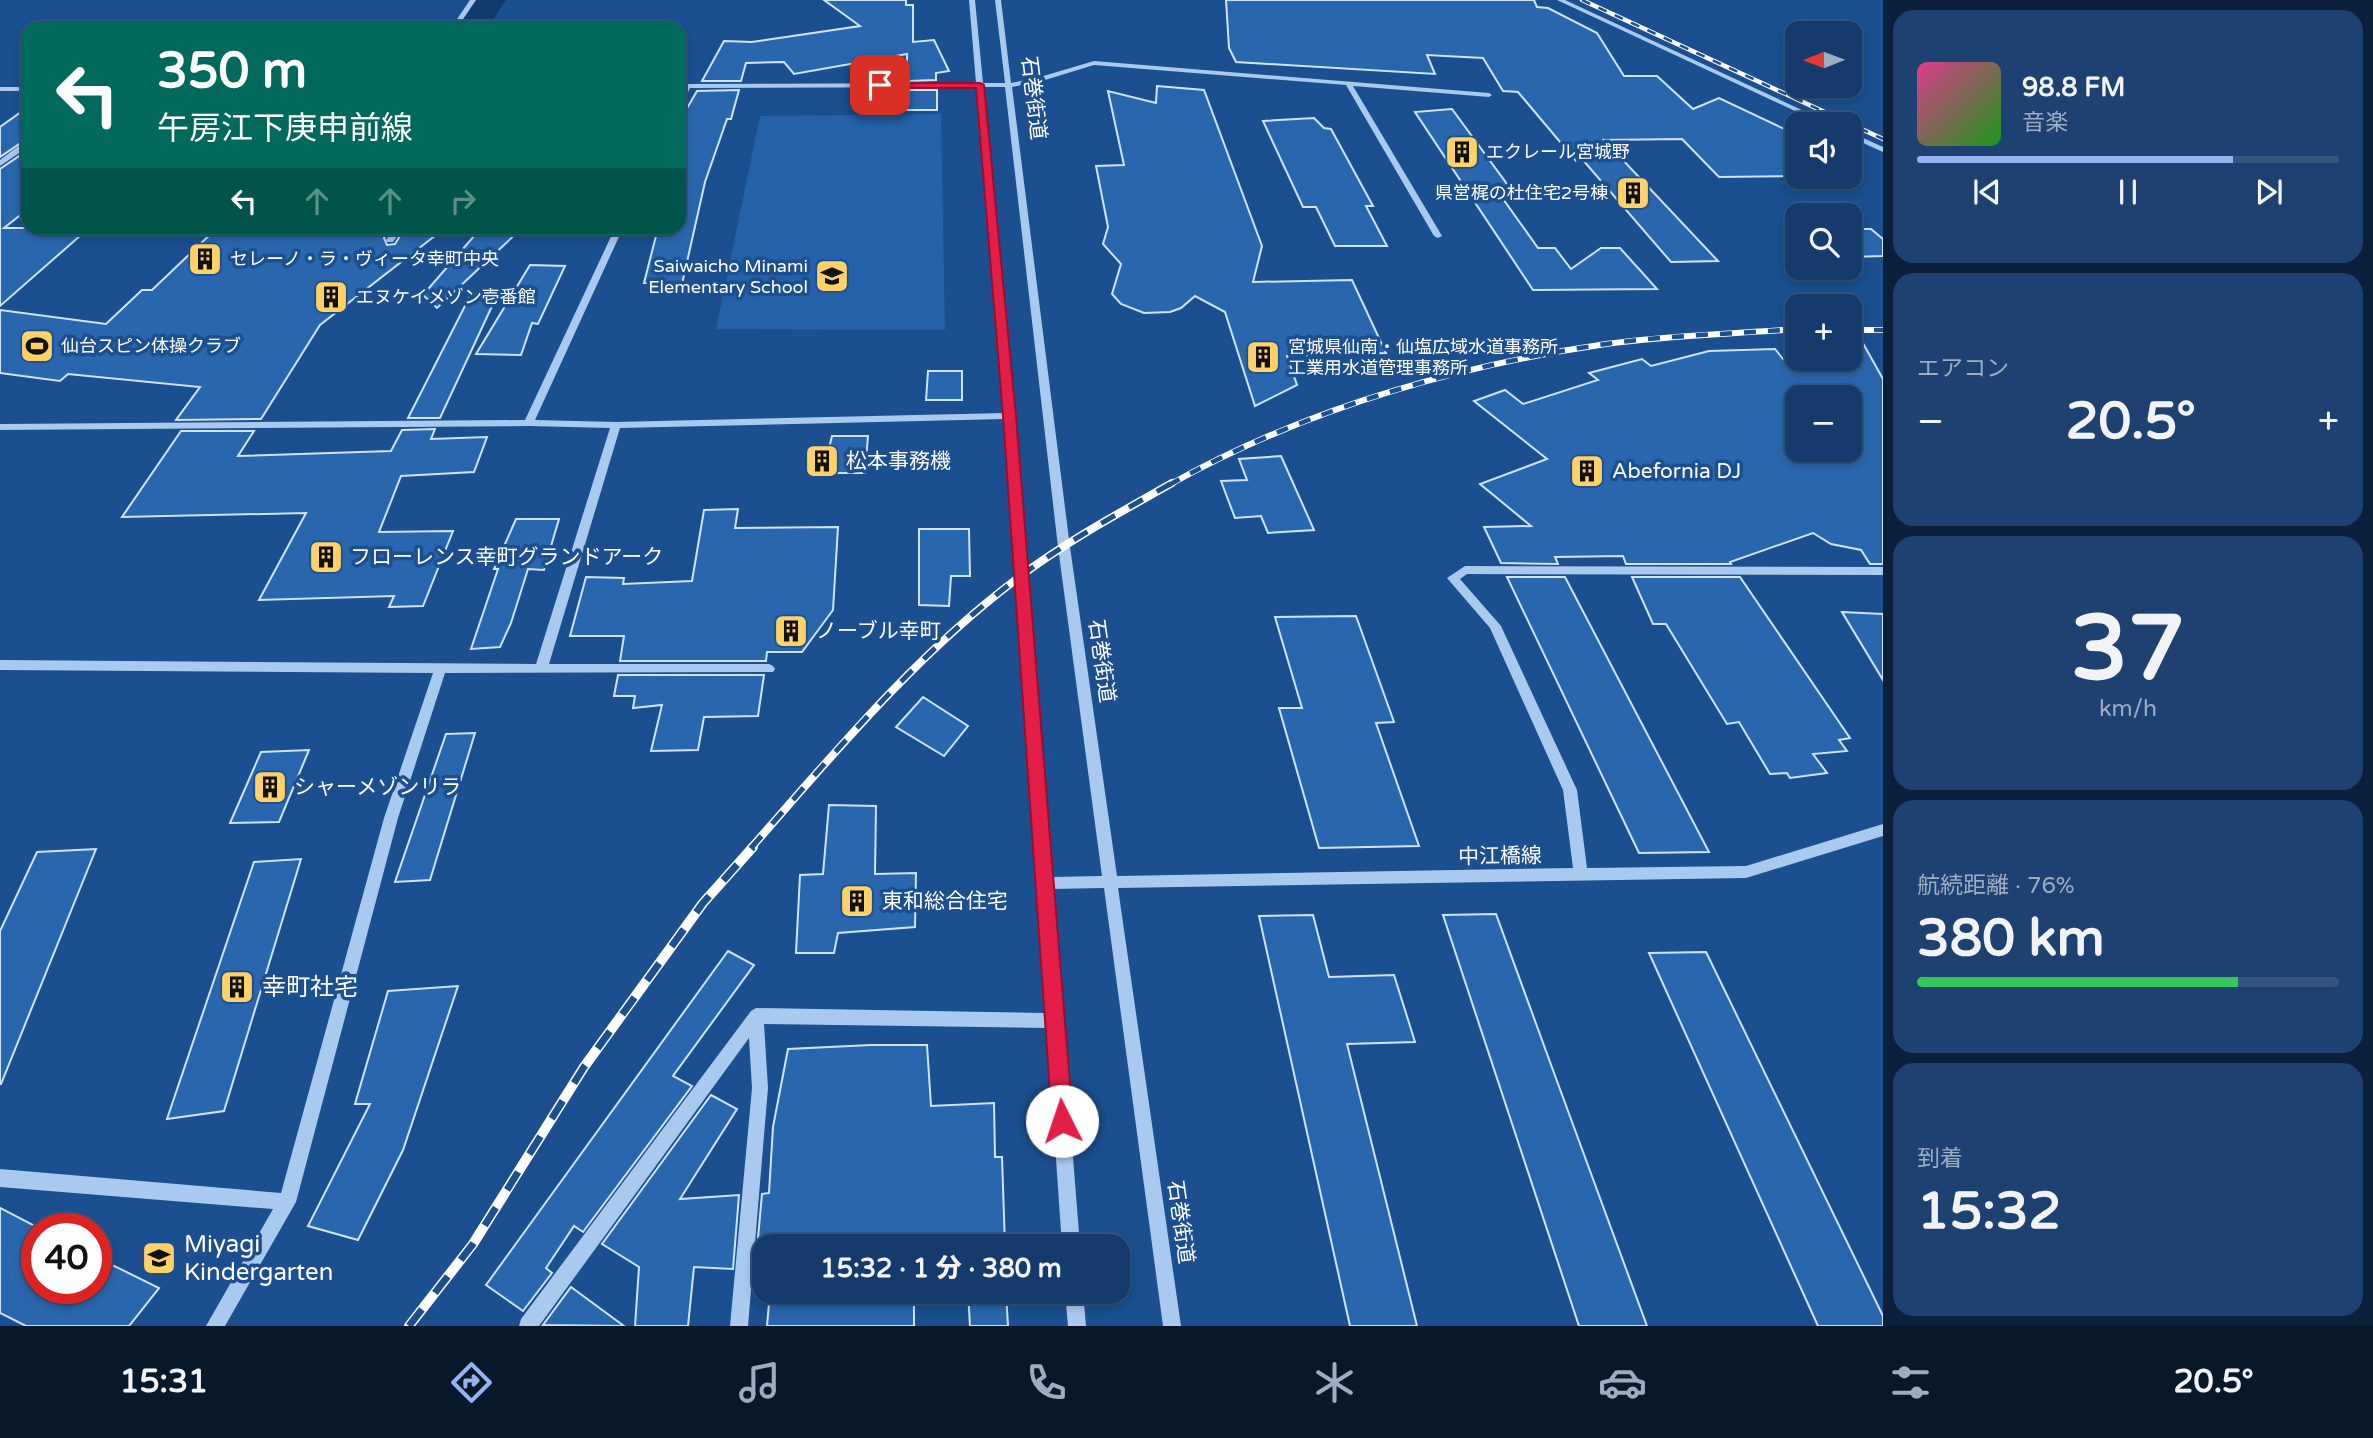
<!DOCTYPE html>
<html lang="ja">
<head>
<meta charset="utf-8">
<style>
  :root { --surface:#143b6b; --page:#1d4271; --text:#f1f3f6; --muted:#9dadc1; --line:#33557e; --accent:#95b2f1 }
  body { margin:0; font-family:"Varela Round","Noto Sans JP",sans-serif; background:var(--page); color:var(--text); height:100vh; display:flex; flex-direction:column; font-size:26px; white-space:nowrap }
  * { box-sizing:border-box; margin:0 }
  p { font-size:23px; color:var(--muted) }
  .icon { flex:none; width:38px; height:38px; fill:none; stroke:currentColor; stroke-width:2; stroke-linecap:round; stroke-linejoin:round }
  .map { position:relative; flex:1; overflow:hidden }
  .details { display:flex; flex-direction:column; gap:10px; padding:10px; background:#0b203b; width:490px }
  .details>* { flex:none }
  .guide { position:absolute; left:21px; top:21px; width:665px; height:214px; border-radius:21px; box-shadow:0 4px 10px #0003,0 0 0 2px var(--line); background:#00695c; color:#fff; overflow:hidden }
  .needle { width:46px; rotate:269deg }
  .controls { position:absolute; left:1785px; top:21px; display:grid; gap:14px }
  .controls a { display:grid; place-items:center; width:77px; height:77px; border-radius:14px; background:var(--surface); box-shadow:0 4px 10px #0003,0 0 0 2px var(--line); font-size:35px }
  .speed { position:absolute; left:21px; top:1213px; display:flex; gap:14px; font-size:35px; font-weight:700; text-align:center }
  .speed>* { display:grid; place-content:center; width:91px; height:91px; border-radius:50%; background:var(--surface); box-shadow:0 4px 10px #0003,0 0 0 2px var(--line); line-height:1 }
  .speed .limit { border:10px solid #d22; background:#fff; color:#111 }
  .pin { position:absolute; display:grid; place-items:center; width:60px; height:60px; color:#fff; margin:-30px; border-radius:14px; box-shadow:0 4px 10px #0006 }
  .me { position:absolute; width:77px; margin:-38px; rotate:356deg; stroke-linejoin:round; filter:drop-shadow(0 0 5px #0008) }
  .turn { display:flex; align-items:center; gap:24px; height:147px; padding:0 21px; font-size:32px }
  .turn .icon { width:91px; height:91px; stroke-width:2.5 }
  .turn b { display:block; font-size:49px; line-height:60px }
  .lanes { display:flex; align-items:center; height:66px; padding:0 21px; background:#0003; justify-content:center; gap:35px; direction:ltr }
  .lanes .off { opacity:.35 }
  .big { font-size:52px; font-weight:800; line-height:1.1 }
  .details .tile { flex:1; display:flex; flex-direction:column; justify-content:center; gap:10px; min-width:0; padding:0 24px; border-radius:21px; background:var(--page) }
  .details .dial { align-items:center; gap:0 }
  .dial b { font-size:91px; line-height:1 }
  .song { display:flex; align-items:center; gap:21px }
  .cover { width:84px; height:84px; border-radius:10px; background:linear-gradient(135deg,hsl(330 70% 55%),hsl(120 70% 35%)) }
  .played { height:7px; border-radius:4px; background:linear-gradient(90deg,var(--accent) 75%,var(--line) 75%) }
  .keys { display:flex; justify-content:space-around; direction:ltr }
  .heat { display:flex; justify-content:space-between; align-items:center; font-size:38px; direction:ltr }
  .charge { height:10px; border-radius:5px; background:linear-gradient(90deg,#34c759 76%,var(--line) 0) }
  .trip { position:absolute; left:752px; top:1234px; width:378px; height:70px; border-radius:21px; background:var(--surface); box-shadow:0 4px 10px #0003,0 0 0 2px var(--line); font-weight:800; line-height:70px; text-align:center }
  .dock { display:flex; height:112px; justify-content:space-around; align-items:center; background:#08182b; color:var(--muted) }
  .dock .icon { width:49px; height:49px }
  .dock .selected { color:var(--accent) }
  .dock b { font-size:32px; color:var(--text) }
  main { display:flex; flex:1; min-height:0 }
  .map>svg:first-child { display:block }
  .green { fill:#2461a8 }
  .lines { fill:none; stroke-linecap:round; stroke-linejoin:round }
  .river { fill:#123a6d; fill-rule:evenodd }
  .building { fill:#2a66ad; stroke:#cfe3fa; stroke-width:2; fill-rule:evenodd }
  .minor { fill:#a9c9ee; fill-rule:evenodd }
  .rail-far3-casing { stroke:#fff; stroke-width:4.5 }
  .rail-far2-casing { stroke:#fff; stroke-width:6 }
  .rail-far1-casing { stroke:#fff; stroke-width:8 }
  .rail-casing { stroke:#fff; stroke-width:10 }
  .rail-far3 { stroke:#1b4f8f; stroke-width:2.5; stroke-dasharray:9; stroke-linecap:butt }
  .rail-far2 { stroke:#1b4f8f; stroke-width:4.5; stroke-dasharray:12; stroke-linecap:butt }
  .rail-far1 { stroke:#1b4f8f; stroke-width:5; stroke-dasharray:16; stroke-linecap:butt }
  .rail { stroke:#1b4f8f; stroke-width:7; stroke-dasharray:21; stroke-linecap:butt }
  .route { fill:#e11d48; stroke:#92132f; stroke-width:2 }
  .labels { text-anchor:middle; stroke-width:7; stroke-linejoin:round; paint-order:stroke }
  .far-poi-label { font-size:18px; fill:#fff; stroke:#1b4f8f; text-anchor:start }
  .street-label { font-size:21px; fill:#fff; stroke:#1b4f8f }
  .poi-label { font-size:21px; fill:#fff; stroke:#1b4f8f; text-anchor:start }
  .near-poi-label { font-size:24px; fill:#fff; stroke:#1b4f8f; text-anchor:start }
</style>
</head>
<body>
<main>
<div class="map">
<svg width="1883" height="1326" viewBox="0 0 1883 1326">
  <rect width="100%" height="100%" fill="#1b4f8f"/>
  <path class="green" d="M941,114l4,216 -229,-1 44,-213z"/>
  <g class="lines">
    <path class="river" d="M476,0h30l-18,28h-32z"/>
  </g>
  <g class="building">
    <path d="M824,0h82v5h7v37l21,-2 15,31 -13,2v7l-29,1v-27l-113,20 -10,-12 -38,1 -5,18h-39l22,-40 28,1 108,-16z"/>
    <path d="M1226,0h308l3,7 11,1 49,25 27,43h33l36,33 26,-11 78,37v41l-78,1 -37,-38 -78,1 114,121 -47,1 -88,-102 -7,1 -58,-69 -15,-1 -20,-33 -56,-3 8,19 -199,-12 -7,-14z"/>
    <path d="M1157,86l47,4 58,156 -9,36 99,-2 34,73 -99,3 10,29 -42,21 -30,-94 -30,-16 -14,12 -11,4 -26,1 -23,-9 -9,-10 9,-30 -18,-20 5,-17 -12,-61 28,-1 -16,-74 48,12z"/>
    <path d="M739,90l-8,29h-4l-22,63 -23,102 -38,-1 14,-55h21v-106l18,-31z"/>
    <rect x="907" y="90" width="30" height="20"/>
    <path d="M28,107v31l-28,19v-30z"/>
    <path d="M1452,109l63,86 -14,1 37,52h17l16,21 30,-21h19l37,41 -124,1 -118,-178z"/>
    <path d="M1314,118l10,10 7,1 42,77h-7l21,40h-52l-19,-39h-13l-40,-86z"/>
    <path d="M28,150v59l-24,19h85l-89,78v-137z"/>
    <path d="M217,228h175l-8,10 3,7 8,-1 10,-16h40l-125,97 -59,94 -85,1 24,-33 -132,-13 -8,7 -60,-8v-63l106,14 36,-34h10z"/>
    <path d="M481,228h41l-85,80 -14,-13z"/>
    <path d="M1850,229h21l12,10v17l-33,1z"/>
    <path d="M530,265l35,1 -27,58 -6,-1 -11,32 -45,-1z"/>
    <path d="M471,294l22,10 -53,114h-32z"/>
    <path d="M1850,320l33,59v185h-13l-9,-14 -30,-6 -18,-11 -83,29 1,2h-105l-3,-8 -68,1 3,7 -57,-1 -17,-36 47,-1 -51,-42 67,-25 -73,-58 31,-11 18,14 75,-24 -9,-7 53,-14 9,7 58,-15 66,-2 8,10h67zM1797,397h53v53h-53z"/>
    <path d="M928,371h34v29h-36z"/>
    <path d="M435,429l-4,10 56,-2 -13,35 -73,4 -22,56 74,-1 -30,75 -34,1 5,-11 -135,4 47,-87 -184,4 59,-86h73l-16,25 153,-5 11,-21z"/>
    <path d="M832,436h36l-3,37h-42z"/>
    <path d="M1281,456l33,74 -46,3 -7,-17 -26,2 -14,-37 26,-1 -8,-21z"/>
    <path d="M738,509l-3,19 103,-1 -5,83 -31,42h-35l-1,9h-146l4,-25h-54l16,-59 38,1 -1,6 69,-3 12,-71z"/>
    <path d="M516,519h43l-15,51 -16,-1 -17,54 -11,24 -29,2 27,-80h-4z"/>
    <path d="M919,529h50l1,47h-19l-2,30 -30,-1z"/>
    <path d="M1507,577h58l144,275 -70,1z"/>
    <path d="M1632,577h108l110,161 -11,2 8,11 -34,3 14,19 -37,5 -3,-5 -17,1 -31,-52 -12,2 -61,-100h-13z"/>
    <path d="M1842,612l41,2v66z"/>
    <path d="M1356,616l38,106 -18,1 43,123 -100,2 -40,-140h23l-27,-91z"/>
    <path d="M618,675h146l-6,41 -54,1 -6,33 -47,1 11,-46 -29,3 2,-12h-21z"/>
    <path d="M923,697l45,29 -24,30 -48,-29z"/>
    <path d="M475,733l-45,147 -35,2 51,-148z"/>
    <path d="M309,750l-30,72 -49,1 31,-71z"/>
    <path d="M829,805l47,1 -1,68 41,-1 -1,54 -77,6 -4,20h-38l4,-78 23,-1z"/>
    <path d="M96,849l-95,235h-1v-153l37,-79z"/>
    <path d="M301,859l-77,252 -57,8 87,-257z"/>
    <path d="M1496,914l54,148 97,264h-68l-136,-411z"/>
    <path d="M1313,915l16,62 65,-2 21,67 -68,2 70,282h-67l-91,-410z"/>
    <path d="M728,951l26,14 -81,111 19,10 -109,146 -9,-6 -28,42 6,5 -29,38 -37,-26z"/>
    <path d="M1706,952l177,364v10h-65l-169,-373z"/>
    <path d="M458,986l-55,164 -45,90 -50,-14 62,-122h-15l33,-113z"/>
    <path d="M871,1045h56l4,61 63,-3 1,54h7l3,89h-240v37h-1l1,-12h-10l7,-77 7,-1 4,-66 15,-78z"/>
    <path d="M711,1095l26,14 -57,90 59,-4 -6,74 -39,-2 -6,59h-53l4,-59 -37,-23z"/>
    <path d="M0,1208l37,19v61h59v-31l63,31 -30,38h-103l-26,-13z"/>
    <path d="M571,1287l53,39 -81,-1z"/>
    <path d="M770,1292h144v34h-147z"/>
    <path d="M968,1292h38l2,34h-38z"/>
  </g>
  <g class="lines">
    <g class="minor">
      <path d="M470,0h6l-19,28h-6z"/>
      <path d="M969,0h6l8,83h22l-10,-83h6l10,83 29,-6 54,-16 395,32 3,2 -3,2 -136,-11 89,150 -4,2 -4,-2 -88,-151 -252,-20 -49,15 -33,7 58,460 47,329 456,-8 -10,-78 -73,-162 -43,-50 18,-12 418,1v8l-416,-1 -7,5 41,47 76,164 10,78 159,-2 137,-42v12l-137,42 -628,10 63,438h-18l-59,-438 -52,1 28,357h-18l-15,-218 -283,-4 4,64 -20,238h-18l22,-238 -3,-50 -210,288h-20l2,-7 230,-308 5,-3 290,5 -41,-594 -385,9 -71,236h220l4,2 2,3 -2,3 -328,1 -47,145 -102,384 -71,124h-19l67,-117 -273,-22v-18l281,24 103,-375 49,-145 -433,-3v-10l536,4 74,-236 -81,-2 -529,4v-6l525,-4 90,-192h8l-88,192 81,2 389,-9 -28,-326 -287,1 -7,16 -4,2v-9l5,-9h-5v-4l297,-1zM983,87h22l53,460 44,329 -51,1 -36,-461z"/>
      <path d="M1557,0h8l267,124h-9z"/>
      <rect x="0" y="87" width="28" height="4"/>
      <path d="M1850,132l33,15v5l-33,-15z"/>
      <path d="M25,141h3v6l-28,19v-6z"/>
      <path d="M395,228h8l-10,14h-6l-1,-2z"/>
      <path d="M1065,1292h18l3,34h-18z"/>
    </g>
    <g class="rail-far3-casing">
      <path id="rail-far3" d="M1582,0l301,139"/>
    </g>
    <g class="rail-far2-casing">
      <g id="rail-far2">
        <path d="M1850,330h33"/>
        <path d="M1169,485c134,-75 286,-119 437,-141 63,-9 128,-10 191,-15"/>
      </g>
    </g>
    <g class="rail-far1-casing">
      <path id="rail-far1" d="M751,848c84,-96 167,-196 271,-273 47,-35 99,-63 150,-92"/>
    </g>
    <g class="rail-casing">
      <path id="rail" d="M409,1326l64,-82 111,-177 119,-164 50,-56"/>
    </g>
    <use href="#rail-far3" class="rail-far3"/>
    <use href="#rail-far2" class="rail-far2"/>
    <use href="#rail-far1" class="rail-far1"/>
    <use href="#rail" class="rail"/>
  </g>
  <path class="route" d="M980,83l4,2 32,331 57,705 -3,8 -8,3 -7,-3 -3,-8 -49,-705 -27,-328h-96l-5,-3 5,-2z"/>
  <defs>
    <g id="building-square" transform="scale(1.75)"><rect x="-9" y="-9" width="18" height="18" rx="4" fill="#ffd166" stroke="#1b4f8f"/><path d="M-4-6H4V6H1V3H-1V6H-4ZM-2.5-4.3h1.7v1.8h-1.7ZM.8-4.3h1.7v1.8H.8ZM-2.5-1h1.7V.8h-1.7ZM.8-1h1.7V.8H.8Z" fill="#111"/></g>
    <g id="school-square" transform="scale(1.75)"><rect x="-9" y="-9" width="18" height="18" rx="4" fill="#ffd166" stroke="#1b4f8f"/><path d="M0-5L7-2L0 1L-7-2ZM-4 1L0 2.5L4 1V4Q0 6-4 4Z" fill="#111"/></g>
    <g id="stadium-square" transform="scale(1.75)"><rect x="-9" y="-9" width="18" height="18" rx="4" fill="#ffd166" stroke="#1b4f8f"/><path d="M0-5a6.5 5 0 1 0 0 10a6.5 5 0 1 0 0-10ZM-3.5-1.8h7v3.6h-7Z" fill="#111"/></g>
  </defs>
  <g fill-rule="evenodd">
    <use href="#building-square" x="1462" y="152"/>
    <use href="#building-square" x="1633" y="193"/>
    <use href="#building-square" x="205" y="259"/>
    <use href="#school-square" x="832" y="276"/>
    <use href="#building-square" x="331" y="297"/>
    <use href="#stadium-square" x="37" y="346"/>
    <use href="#building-square" x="1263" y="357"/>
    <use href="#building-square" x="822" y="461"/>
    <use href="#building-square" x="1587" y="471"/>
    <use href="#building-square" x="326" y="557"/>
    <use href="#building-square" x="791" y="631"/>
    <use href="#building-square" x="270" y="787"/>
    <use href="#building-square" x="857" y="901"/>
    <use href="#building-square" x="237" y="987"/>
    <use href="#school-square" x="159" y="1258"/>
  </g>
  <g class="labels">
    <g class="far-poi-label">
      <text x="1486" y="158">エクレール宮城野</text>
      <text x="1608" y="199" text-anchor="end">県営梶の杜住宅2号棟</text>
      <text x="230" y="265">セレーノ・ラ・ヴィータ幸町中央</text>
      <text x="808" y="272" text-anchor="end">Saiwaicho Minami<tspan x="808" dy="21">Elementary School</tspan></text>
      <text x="356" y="303">エヌケイメゾン壱番館</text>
      <text x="61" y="352">仙台スピン体操クラブ</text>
      <text x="1288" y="353">宮城県仙南・仙塩広域水道事務所<tspan x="1288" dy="21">工業用水道管理事務所</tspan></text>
    </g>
    <g class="street-label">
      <text transform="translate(1034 98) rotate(83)" y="7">石巻街道</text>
      <text transform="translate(1102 661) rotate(82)" y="7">石巻街道</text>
      <text transform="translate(1500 856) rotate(-1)" y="7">中江橋線</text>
      <text transform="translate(1181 1222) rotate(82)" y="7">石巻街道</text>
    </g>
    <g class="poi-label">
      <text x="846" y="468">松本事務機</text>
      <text x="1612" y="478">Abefornia DJ</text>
      <text x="350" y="564">フローレンス幸町グランドアーク</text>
      <text x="816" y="638">ノーブル幸町</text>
      <text x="294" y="794">シャーメゾンリラ</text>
      <text x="882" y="908">東和総合住宅</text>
    </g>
    <g class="near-poi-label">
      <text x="262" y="995">幸町社宅</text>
      <text x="184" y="1252">Miyagi<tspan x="184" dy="28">Kindergarten</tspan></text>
    </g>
  </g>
</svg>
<div class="controls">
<a><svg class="needle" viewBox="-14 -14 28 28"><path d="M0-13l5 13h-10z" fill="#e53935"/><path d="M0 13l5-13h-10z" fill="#9dadc1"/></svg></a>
<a><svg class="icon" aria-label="sound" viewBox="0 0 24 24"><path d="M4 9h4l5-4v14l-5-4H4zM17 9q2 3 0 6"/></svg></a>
<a><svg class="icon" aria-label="search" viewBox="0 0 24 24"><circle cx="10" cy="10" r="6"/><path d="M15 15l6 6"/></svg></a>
<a>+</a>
<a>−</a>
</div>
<div class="speed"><div class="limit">40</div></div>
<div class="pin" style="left:880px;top:85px;background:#d93025"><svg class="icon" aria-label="arrive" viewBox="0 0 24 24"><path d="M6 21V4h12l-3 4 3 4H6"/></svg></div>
<svg class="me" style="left:1062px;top:1121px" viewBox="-20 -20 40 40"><circle r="19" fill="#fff"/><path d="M0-13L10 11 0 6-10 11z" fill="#e11d48"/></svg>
<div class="trip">15:32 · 1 分 · 380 m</div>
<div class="guide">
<div class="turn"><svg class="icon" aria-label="left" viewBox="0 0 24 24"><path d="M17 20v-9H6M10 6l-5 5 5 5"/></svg><div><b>350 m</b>午房江下庚申前線</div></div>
<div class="lanes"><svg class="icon" aria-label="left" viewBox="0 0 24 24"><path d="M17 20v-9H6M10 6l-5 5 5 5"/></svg><svg class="icon off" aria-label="ahead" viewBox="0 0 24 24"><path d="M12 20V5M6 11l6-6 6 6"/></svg><svg class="icon off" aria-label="ahead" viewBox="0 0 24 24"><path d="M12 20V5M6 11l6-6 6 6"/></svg><svg class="icon off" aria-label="right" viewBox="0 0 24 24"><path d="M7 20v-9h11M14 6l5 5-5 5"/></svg></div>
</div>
</div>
<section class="details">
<div class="tile">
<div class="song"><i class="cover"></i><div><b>98.8 FM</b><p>音楽</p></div></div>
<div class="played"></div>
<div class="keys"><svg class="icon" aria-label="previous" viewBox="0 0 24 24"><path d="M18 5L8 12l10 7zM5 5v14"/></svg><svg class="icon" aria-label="pause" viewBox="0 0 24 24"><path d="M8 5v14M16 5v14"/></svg><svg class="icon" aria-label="next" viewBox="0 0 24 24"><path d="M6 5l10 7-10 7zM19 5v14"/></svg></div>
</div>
<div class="tile"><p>エアコン</p>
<div class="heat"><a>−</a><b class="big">20.5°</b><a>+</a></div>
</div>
<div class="tile dial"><b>37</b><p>km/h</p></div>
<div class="tile"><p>航続距離 · 76%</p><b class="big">380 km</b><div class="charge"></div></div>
<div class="tile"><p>到着</p><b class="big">15:32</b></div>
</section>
</main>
<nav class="dock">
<b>15:31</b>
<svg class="icon selected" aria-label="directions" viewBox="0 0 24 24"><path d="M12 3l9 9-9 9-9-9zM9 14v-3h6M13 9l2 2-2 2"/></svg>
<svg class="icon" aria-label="music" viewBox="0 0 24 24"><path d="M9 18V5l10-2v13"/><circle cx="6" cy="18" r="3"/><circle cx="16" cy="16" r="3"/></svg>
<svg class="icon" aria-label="phone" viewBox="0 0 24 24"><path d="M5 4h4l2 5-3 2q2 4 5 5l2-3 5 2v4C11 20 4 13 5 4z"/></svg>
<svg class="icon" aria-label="climate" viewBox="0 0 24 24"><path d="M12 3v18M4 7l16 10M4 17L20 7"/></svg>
<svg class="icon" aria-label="car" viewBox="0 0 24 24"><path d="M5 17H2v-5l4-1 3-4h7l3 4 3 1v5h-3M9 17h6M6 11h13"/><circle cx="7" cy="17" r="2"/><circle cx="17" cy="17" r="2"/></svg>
<svg class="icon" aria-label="filters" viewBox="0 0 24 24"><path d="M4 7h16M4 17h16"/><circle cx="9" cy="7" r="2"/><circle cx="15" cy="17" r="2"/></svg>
<b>20.5°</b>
</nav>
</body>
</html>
